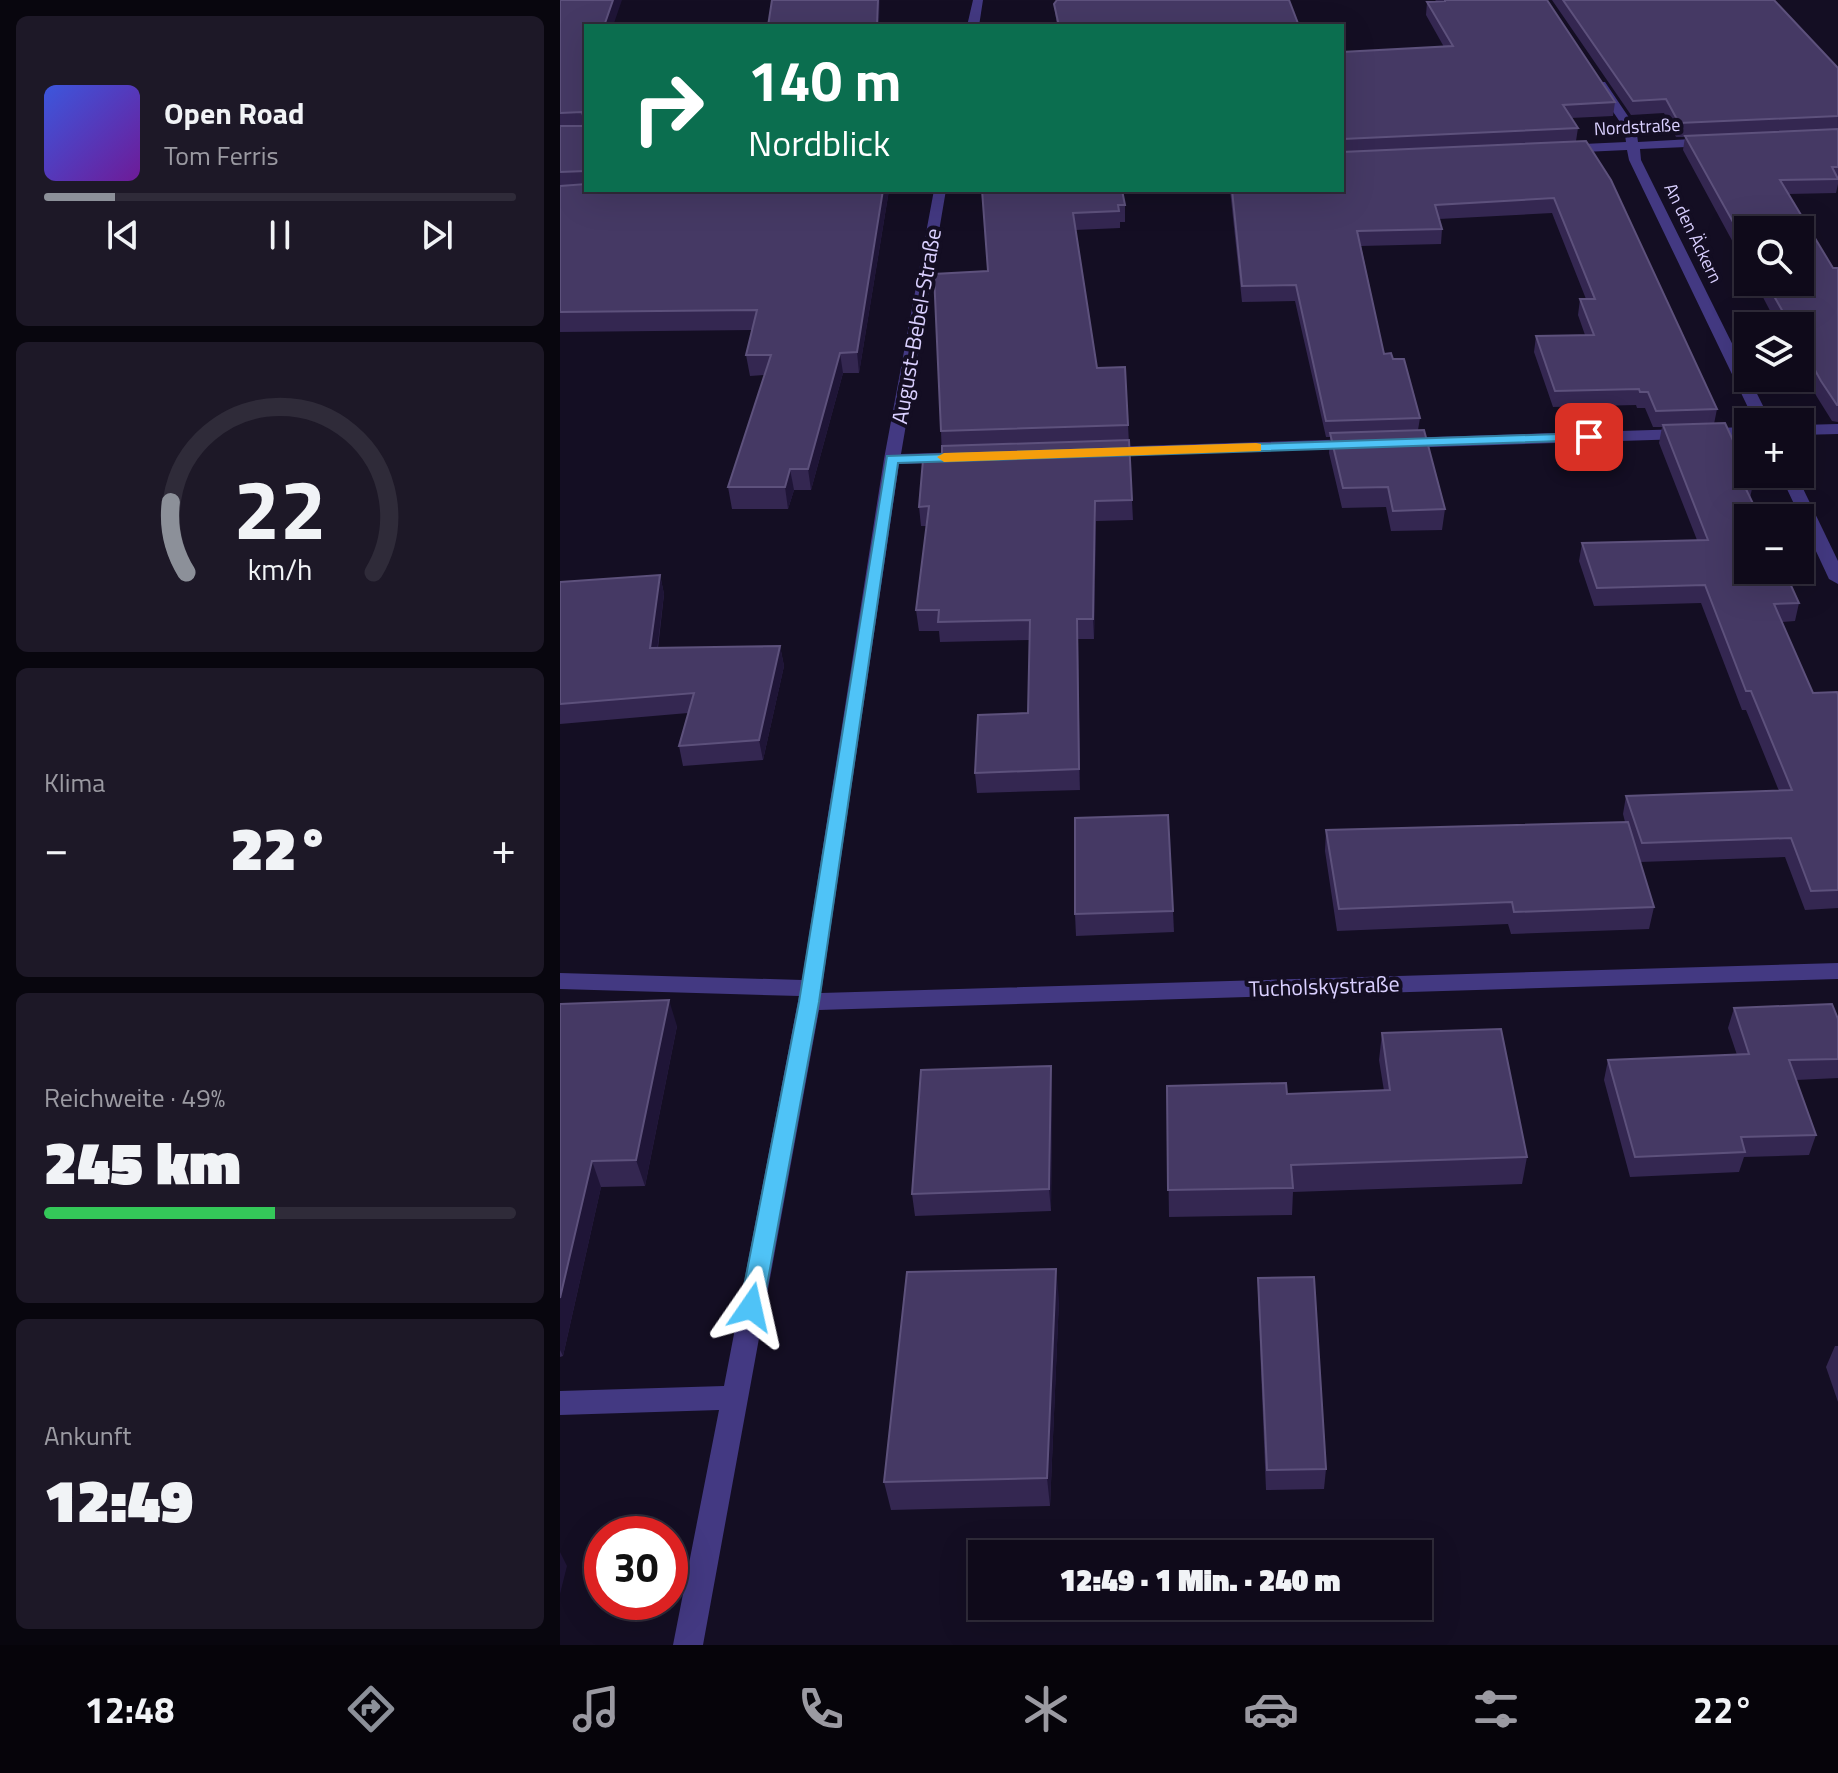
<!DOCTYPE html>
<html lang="de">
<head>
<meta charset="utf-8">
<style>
  :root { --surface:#0f0a1a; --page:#1d1827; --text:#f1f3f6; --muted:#9b9aa2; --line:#2f2b39; --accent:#8c9099 }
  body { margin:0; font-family:"Titillium Web",sans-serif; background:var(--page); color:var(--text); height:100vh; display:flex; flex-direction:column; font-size:30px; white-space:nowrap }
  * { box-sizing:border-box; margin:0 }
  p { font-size:26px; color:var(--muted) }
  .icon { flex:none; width:44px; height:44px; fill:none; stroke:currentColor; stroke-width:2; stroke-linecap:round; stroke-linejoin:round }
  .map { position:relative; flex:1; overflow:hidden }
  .panel { display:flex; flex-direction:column; gap:16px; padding:16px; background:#08060e; width:560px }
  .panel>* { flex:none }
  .banner { position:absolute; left:24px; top:24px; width:760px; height:168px; border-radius:0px; box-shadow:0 8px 32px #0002,0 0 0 2px var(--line); background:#0b6e4f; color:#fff; overflow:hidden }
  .fabs { position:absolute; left:1174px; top:216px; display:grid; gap:16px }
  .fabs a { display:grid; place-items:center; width:80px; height:80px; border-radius:0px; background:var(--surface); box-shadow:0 8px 32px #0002,0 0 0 2px var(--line); font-size:40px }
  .speed { position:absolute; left:24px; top:1516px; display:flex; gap:16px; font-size:40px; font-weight:700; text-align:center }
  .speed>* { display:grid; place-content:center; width:104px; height:104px; border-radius:50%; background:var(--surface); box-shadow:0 8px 32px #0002,0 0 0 2px var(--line); line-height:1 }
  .speed .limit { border:12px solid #d22; background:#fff; color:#111 }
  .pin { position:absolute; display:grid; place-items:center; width:68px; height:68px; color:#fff; margin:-34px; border-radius:16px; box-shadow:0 4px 12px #0006 }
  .me { position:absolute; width:88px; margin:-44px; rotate:11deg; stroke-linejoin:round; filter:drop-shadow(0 0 6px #0008) }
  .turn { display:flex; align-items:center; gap:28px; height:168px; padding:0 32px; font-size:36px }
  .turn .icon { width:104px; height:104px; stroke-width:2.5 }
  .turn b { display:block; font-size:56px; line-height:68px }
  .big { font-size:60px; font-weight:800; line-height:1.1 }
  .panel .tile { flex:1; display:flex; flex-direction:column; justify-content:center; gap:12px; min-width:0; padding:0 28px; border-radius:12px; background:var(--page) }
  .panel .dial { align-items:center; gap:0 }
  .dial svg { height:208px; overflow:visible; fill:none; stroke:var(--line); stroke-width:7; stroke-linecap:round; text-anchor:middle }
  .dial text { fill:var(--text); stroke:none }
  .song { display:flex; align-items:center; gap:24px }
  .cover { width:96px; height:96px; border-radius:12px; background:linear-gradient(135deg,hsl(230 70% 55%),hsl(280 70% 35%)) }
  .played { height:8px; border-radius:4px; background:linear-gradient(90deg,var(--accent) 15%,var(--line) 15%) }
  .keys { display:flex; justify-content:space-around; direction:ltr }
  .heat { display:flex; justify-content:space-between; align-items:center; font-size:44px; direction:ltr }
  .charge { height:12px; border-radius:6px; background:linear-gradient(90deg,#34c759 49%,var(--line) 0) }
  .trip { position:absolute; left:408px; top:1540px; width:464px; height:80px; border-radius:0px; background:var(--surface); box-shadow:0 8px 32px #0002,0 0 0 2px var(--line); font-weight:800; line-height:80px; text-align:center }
  .menu { display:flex; height:128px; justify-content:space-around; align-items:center; background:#06040a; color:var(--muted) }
  .menu .icon { width:56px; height:56px }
  .menu .active { color:var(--accent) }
  .menu b { font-size:36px; color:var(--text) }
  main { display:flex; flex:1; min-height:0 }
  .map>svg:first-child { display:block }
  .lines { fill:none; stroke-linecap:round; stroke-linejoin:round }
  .minor { fill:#433982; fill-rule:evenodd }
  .wall { fill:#342751 }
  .shaded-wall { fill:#1f1537 }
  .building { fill:#453964; stroke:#5d517c; stroke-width:2 }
  .route { fill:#4fc3f7; stroke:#337fa1; stroke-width:2 }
  .slow { fill:#f59e0b }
  .labels { text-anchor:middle; stroke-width:8; stroke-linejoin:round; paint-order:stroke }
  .far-street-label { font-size:18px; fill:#dad0ff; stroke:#140e23 }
  .street-label { font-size:22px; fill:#dad0ff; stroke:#140e23 }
</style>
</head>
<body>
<main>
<section class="panel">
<div class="tile">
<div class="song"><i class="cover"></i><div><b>Open Road</b><p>Tom Ferris</p></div></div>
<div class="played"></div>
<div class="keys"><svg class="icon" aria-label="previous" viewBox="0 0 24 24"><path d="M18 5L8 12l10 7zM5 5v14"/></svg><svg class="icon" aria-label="pause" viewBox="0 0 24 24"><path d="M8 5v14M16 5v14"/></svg><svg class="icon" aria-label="next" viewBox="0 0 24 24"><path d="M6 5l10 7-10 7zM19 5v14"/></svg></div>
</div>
<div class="tile dial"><svg viewBox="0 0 100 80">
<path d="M14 69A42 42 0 1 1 86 69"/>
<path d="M14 69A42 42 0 0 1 8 42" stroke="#8c9099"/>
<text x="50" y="56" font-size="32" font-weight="700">22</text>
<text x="50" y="72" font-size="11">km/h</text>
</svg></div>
<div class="tile"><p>Klima</p>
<div class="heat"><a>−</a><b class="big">22°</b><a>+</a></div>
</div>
<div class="tile"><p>Reichweite · 49%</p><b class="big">245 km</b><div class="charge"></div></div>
<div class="tile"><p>Ankunft</p><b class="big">12:49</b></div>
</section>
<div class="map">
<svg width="1278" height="1645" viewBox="0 0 1278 1645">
  <rect width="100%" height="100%" fill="#140e23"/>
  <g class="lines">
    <g class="minor">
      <path d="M413,0h10l-4,26h-12z"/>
      <path d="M1037,82h8l31,46 2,14 72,-4 6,4 -6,4 -70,3 1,11 130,262h-16l-126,-262 -2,-10 -65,3 -6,-4 6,-4 64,-3 -2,-14 -29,-43z"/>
      <path d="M374,190h12l-45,264 67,-2 8,5 -8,5 -69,2 -78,529 1017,-30v16l-1019,31 -116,635h-30l46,-235 -159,5v-24l164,-5 75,-390 -239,-7v-16l242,7 82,-521z"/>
      <path d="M1278,424v10l-38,1v-10z"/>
      <path d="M1188,427v10l-348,11 -8,-5 8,-5z"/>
      <path d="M796,439l8,5 -2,3 -258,10 -8,-5 8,-5z"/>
      <path d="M1220,474h16l42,87v23l-9,-5z"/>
    </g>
  </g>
  <g class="wall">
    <path d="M0,0l26,26v164h303l-30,183h-16l-32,117h-17l-6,19h-56l-4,-22 37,-112 -15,1 -4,-21 6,-25 -192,2z"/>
    <path d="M875,0h112l68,102 -2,14 -42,2 7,10 -2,13 141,268 -3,15 39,60 -3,14 49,105 -4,18 -13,1 31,71 25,2v213l-33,2 -20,-53 -145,5 14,45 -5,22 -138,5 -3,-10 -171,7 -12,-80 1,-21 299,-8 -2,-8 3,-18 153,-5 -33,-81h-4l-41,-107 -107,3 -15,-45 3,-18 115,-3 -38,-97 3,-16h-9l-8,-19h-8l-1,-3 -83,2 -19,-55 2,-16 49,-1 -7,-20 2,-16h6l-34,-86 -113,6 3,10 -1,15 -80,2 23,108 36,64 -2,12 27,79 -3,21 -51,1 -5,-24 -44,1 -13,-55 1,-16h-4l-31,-136 -53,1 -12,-112h112v-138l102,-5 -18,-32 1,-13 9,-1z"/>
    <path d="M992,0h222l64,68v116l-2,9 -48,1 45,74h5v154l-6,-1 -15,-24 -17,-31v-40h-22l-23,-44h45l-52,-52v40l-65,-120 2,-13h-9l-12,-24 -33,2z"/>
    <path d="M494,4l245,22h-242z"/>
    <path d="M422,190l143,15v17h-5v6l-45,2 22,138 28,-1 8,153 -37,1 -2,118h-16l2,151 -103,3 -2,-20 53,-60 2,-73 -90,2 -1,-11h-20l-3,-21 11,-84h-6l-2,-19 23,-47 -1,-29 47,-160z"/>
    <path d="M100,575l4,19 -6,54 122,-2 4,20 -21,94 -80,6 -4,-20 9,-33 -128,11v-142z"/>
    <path d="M613,911l1,21 -98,4 -1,-22z"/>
    <path d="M0,1004l117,22 -32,160 -44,1 -38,169 -3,1z"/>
    <path d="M1174,1008l104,11v59l-42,2 20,55 -7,20 -65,2 -5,15 -109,5 -26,-97 4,-20 129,-5 -9,-27z"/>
    <path d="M822,1033l145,124 -5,27 -229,8 -1,23 -123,2 -2,-131 120,8 97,-3 -5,-31z"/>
    <path d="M492,1088l-1,123 -136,5 -3,-22z"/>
    <path d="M698,1278l68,191 -2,20 -58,1 -8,-191z"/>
    <path d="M499,1299l-9,207 -159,4 -7,-28z"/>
    <path d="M1275,1346h3v56l-12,-35z"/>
  </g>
  <g class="shaded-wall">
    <path d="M53,0h9l-9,26h-9z"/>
    <path d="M318,0h2l-1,26h-2z"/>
    <path d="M323,190h6l-30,183 -2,-21z"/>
    <path d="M280,353l3,20 -32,117 -3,-21z"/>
    <path d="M230,469l4,21 -6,19 -3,-22z"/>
    <path d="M535,501l1,20 -2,118 -1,-20z"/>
    <path d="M100,575l4,19 -9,73 -5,-19z"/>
    <path d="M517,619l1,20 2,151 -1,-21z"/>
    <path d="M220,646l4,20 -21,94 -4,-20z"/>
    <path d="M109,1000l8,26 -32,160 -9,-26z"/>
    <path d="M491,1066l1,22 -1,123 -2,-22z"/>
    <path d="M32,1161l9,26 -38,169 -3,-6v-52z"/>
    <path d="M496,1269l3,30 -9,207 -3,-28z"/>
    <path d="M0,1552l7,14 -7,28z"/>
  </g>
  <g class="building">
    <path d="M0,0h53l-9,26h-18v145l-26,1v-46h22l3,-3 -3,-11 -22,1z"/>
    <path d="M212,0h106l-1,26h-109z"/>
    <path d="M497,0h232l10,26h-240l-5,-22z"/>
    <path d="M885,0h102l68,102 -52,3 15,23 -235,11 -1,2v-89l111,-6 -26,-44 18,-1z"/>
    <path d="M1003,0h211l64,68v48l-159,7 -13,-24 -33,2z"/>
    <path d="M1278,129v38h-6l6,12 -58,1 53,88h5v137h-1l-16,-24 -21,-38v-17h-9l-25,-44h34v-52h-52v19l-63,-113z"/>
    <path d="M1026,141l25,39 106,229 -61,2 -8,-19h-8l-1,-3 -84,2 -19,-55 58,-1 -14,-36h15l-41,-101 -119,7 7,24 -85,2 27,123 7,-1 2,6h11l16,59 -94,3 -30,-136 -54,1 -10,-96h110v-38z"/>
    <path d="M26,184v6h297l-26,162 -17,1 -32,116h-18l-5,18h-57l43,-132h-25l11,-45 -197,2v-126z"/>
    <path d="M422,190h140l3,15h-7l1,6 -46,2 24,155 28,-1 3,58 -187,6 -7,-157 54,-3z"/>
    <path d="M1165,423l28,61 -9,1 16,33h-12v52h36l15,33 -25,1 39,89 24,-1 1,3v195l-27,1 -20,-53 -149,5 -16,-47 166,-6 -41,-99h-5l-41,-106 -108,3 -15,-45 126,-3 -45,-115z"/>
    <path d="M864,430l21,79 -52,2 -5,-24 -45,1 -13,-55z"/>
    <path d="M569,440l3,60 -37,1 -2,118h-16l2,150 -104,4 3,-58 50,-2 2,-93 -92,2 1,-12h-23l13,-104 -10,1 4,-47h19v-14z"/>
    <path d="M100,575l-10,73 130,-2 -21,94 -80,6 15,-53 -134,11v-122z"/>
    <path d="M608,815l5,96 -98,3v-96z"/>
    <path d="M1068,822l26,85 -140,5 -2,-10 -173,7 -13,-79z"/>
    <path d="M109,1000l-33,160 -44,1 -32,137v-294z"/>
    <path d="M1272,1004l6,15v40l-49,1 27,75 -75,2 4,15 -110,5 -27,-97 141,-6 -15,-46z"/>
    <path d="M941,1029l26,128 -236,8 2,23 -125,2 -1,-104 119,-3 1,11 103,-4 -8,-57z"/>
    <path d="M491,1066l-2,123 -137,5 9,-124z"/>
    <path d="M496,1269l-9,209 -163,4 23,-210z"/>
    <path d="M754,1277l12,192 -59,1 -9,-192z"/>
  </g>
  <path class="route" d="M1029,433l5,1v6l-696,23 -79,539 -56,305 -3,7 -9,3 -8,-3 -3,-7 59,-305 88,-546z"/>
  <path class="slow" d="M696,443l5,1v7l-317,11 -7,-5 7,-4z"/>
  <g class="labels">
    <g class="far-street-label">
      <text transform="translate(1077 127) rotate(-3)" y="6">Nordstraße</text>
      <text transform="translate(1133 233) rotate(64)" y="6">An den Äckern</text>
    </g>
    <g class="street-label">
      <text transform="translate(356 326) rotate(-80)" y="8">August-Bebel-Straße</text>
      <text transform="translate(764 986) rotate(-2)" y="8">Tucholskystraße</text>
    </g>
  </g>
</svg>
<div class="fabs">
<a><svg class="icon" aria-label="search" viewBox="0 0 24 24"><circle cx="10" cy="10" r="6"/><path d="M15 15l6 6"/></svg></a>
<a><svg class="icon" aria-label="layers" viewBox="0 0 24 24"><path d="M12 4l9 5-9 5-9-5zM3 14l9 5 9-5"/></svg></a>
<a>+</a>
<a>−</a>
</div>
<div class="speed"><div class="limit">30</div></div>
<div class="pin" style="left:1029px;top:437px;background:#d93025"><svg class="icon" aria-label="arrive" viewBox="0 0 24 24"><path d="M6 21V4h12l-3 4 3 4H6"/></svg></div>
<svg class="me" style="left:191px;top:1307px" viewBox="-20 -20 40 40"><path d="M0-17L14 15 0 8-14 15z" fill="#4fc3f7" stroke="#fff" stroke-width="4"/></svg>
<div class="trip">12:49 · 1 Min. · 240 m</div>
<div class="banner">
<div class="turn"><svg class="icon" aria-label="right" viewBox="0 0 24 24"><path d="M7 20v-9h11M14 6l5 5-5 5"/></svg><div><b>140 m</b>Nordblick</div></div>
</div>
</div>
</main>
<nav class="menu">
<b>12:48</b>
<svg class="icon active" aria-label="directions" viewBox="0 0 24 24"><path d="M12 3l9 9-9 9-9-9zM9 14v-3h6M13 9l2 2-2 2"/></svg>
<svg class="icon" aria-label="music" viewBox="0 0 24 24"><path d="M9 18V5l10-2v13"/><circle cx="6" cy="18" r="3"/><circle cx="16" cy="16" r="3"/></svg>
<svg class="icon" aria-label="phone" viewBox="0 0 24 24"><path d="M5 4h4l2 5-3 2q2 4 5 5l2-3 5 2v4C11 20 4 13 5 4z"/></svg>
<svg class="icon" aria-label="climate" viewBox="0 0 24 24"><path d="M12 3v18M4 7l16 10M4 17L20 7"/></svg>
<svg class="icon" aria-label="car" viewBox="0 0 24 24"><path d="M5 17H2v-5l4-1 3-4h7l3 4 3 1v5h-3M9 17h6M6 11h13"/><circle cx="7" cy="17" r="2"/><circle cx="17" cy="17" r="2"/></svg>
<svg class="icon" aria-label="filters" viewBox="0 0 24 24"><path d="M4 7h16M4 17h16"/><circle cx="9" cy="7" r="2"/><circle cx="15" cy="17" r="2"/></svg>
<b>22°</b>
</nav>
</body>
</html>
